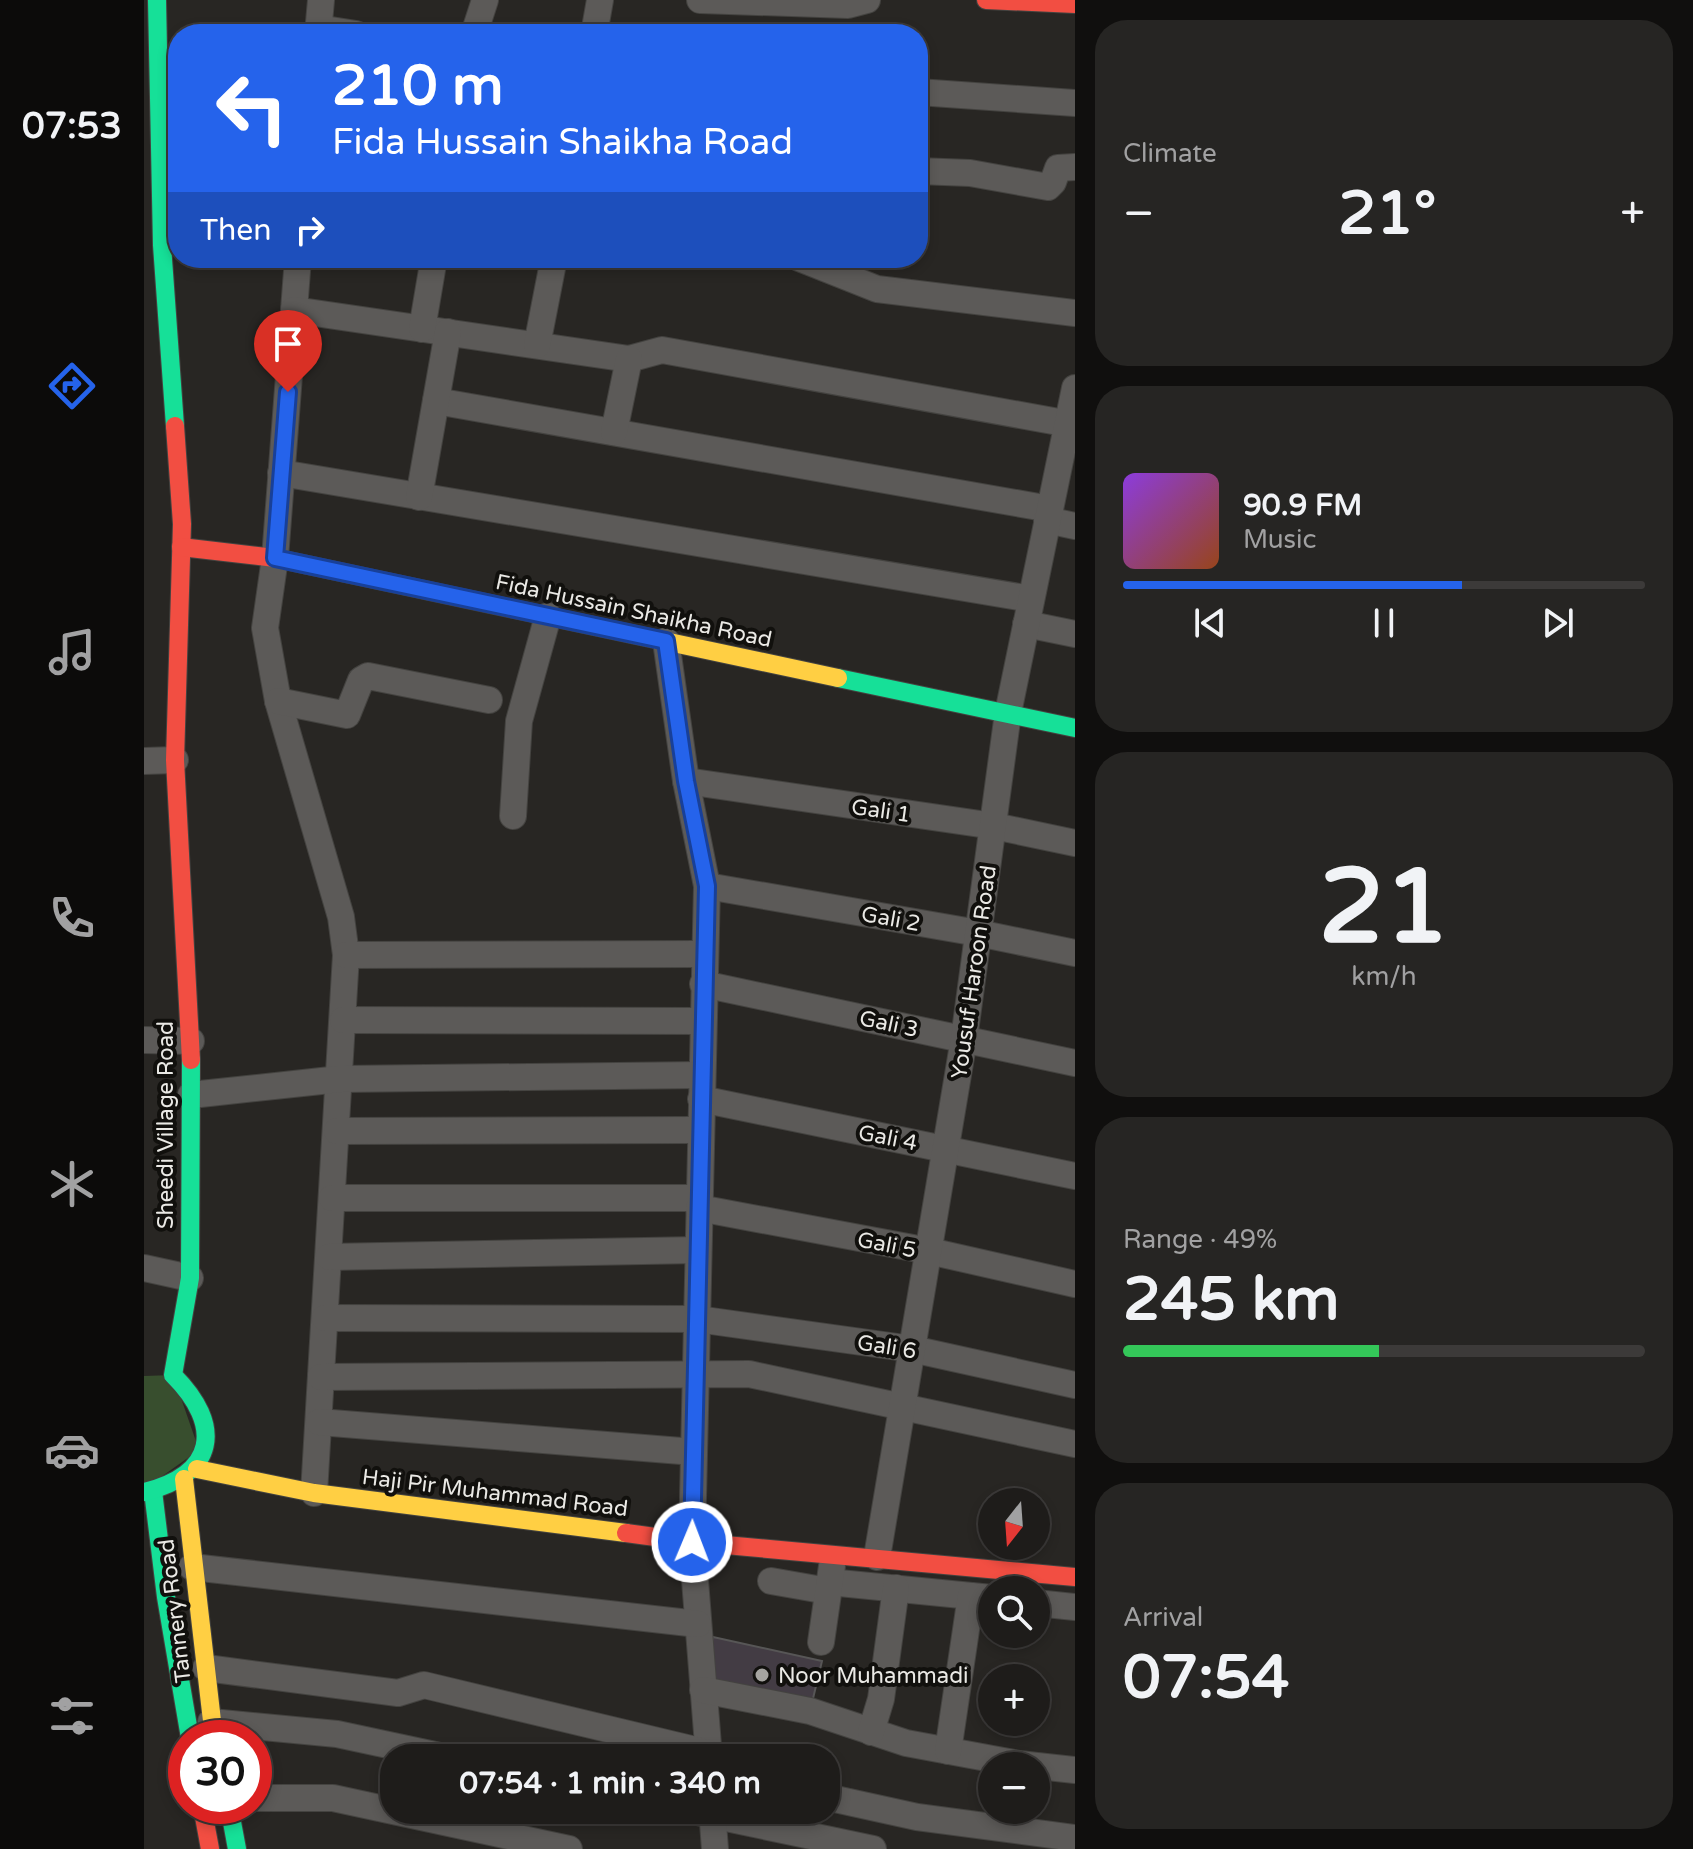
<!DOCTYPE html>
<html lang="en">
<head>
<meta charset="utf-8">
<style>
  :root { --surface:#1e1c1a; --page:#262523; --text:#f1f3f6; --muted:#a1a1a2; --line:#3c3a39; --accent:#2563eb }
  body { margin:0; font-family:"Varela Round",sans-serif; background:var(--page); color:var(--text); height:100vh; display:flex; flex-direction:column; font-size:30px; white-space:nowrap }
  * { box-sizing:border-box; margin:0 }
  p { font-size:26px; color:var(--muted) }
  .icon { flex:none; width:44px; height:44px; fill:none; stroke:currentColor; stroke-width:2; stroke-linecap:round; stroke-linejoin:round }
  .map { position:relative; flex:1; overflow:hidden }
  .sheet { display:flex; flex-direction:column; gap:20px; padding:20px; background:#100f0e; width:618px }
  .sheet>* { flex:none }
  .top-card { position:absolute; left:24px; top:24px; width:760px; height:244px; border-radius:32px; box-shadow:0 4px 12px #0003,0 0 0 2px var(--line); background:#2563eb; color:#fff; overflow:hidden }
  .needle { width:52px; rotate:197deg }
  .controls { position:absolute; left:834px; top:1488px; display:grid; gap:16px }
  .controls a { display:grid; place-items:center; width:72px; height:72px; border-radius:50%; background:var(--surface); box-shadow:0 4px 12px #0003,0 0 0 2px var(--line); font-size:40px }
  .speed { position:absolute; left:24px; top:1720px; display:flex; gap:16px; font-size:40px; font-weight:700; text-align:center }
  .speed>* { display:grid; place-content:center; width:104px; height:104px; border-radius:50%; background:var(--surface); box-shadow:0 4px 12px #0003,0 0 0 2px var(--line); line-height:1 }
  .speed .limit { border:12px solid #d22; background:#fff; color:#111 }
  .pin { position:absolute; display:grid; place-items:center; width:68px; height:68px; color:#fff; margin:-82px -34px; border-radius:50% 50% 50% 0; rotate:-45deg; box-shadow:0 0 8px #0007 }
  .pin .icon { rotate:45deg }
  .me { position:absolute; width:88px; margin:-44px; rotate:1deg; stroke-linejoin:round; filter:drop-shadow(0 0 6px #0008) }
  .turn { display:flex; align-items:center; gap:28px; height:168px; padding:0 32px; font-size:36px }
  .turn .icon { width:104px; height:104px; stroke-width:2.5 }
  .turn b { display:block; font-size:56px; line-height:68px }
  .then { display:flex; align-items:center; height:76px; padding:0 32px; background:#0003; gap:16px; font-size:30px }
  .big { font-size:60px; font-weight:700; line-height:1.1 }
  .sheet .card { flex:1; display:flex; flex-direction:column; justify-content:center; gap:12px; min-width:0; padding:0 28px; border-radius:32px; background:var(--page) }
  .sheet .dial { align-items:center; gap:0 }
  .dial b { font-size:104px; line-height:1 }
  .song { display:flex; align-items:center; gap:24px }
  .cover { width:96px; height:96px; border-radius:12px; background:linear-gradient(135deg,hsl(270 70% 55%),hsl(20 70% 35%)) }
  .played { height:8px; border-radius:4px; background:linear-gradient(90deg,var(--accent) 65%,var(--line) 65%) }
  .keys { display:flex; justify-content:space-around; direction:ltr }
  .heat { display:flex; justify-content:space-between; align-items:center; font-size:44px; direction:ltr }
  .charge { height:12px; border-radius:6px; background:linear-gradient(90deg,#34c759 49%,var(--line) 0) }
  .trip { position:absolute; left:236px; top:1744px; width:460px; height:80px; border-radius:32px; background:var(--surface); box-shadow:0 4px 12px #0003,0 0 0 2px var(--line); font-weight:700; line-height:80px; text-align:center }
  main { display:flex; flex:1; min-height:0 }
  .tabs { display:flex; flex-direction:column; width:144px; justify-content:space-around; align-items:center; background:#0c0b0a; color:var(--muted) }
  .tabs .icon { width:56px; height:56px }
  .tabs .current { color:var(--accent) }
  .tabs b { font-size:36px; color:var(--text) }
  .map>svg:first-child { display:block }
  .green { fill:#384e2e }
  .building { fill:#433c44; stroke:#575656; stroke-width:2 }
  .lines { fill:none; stroke-linecap:round; stroke-linejoin:round }
  .street-casing { stroke:#444340; stroke-width:28 }
  .fast-casing { stroke:#444340; stroke-width:20 }
  .slow-casing { stroke:#444340; stroke-width:20 }
  .jam-casing { stroke:#444340; stroke-width:20 }
  .street { stroke:#5c5a58; stroke-width:26 }
  .fast { stroke:#16e098; stroke-width:18 }
  .slow { stroke:#ffcf43; stroke-width:18 }
  .jam { stroke:#f24e42; stroke-width:18 }
  .route-casing { stroke:#184099; stroke-width:20 }
  .route { stroke:#2563eb; stroke-width:14 }
  .poi-dot { fill:#a6a5a1; stroke:#11100d; stroke-width:3 }
  .labels { text-anchor:middle; stroke-width:8; stroke-linejoin:round; paint-order:stroke }
  .street-label { font-size:22px; fill:#eae9e5; stroke:#11100d }
  .poi-label { font-size:22px; fill:#eae9e5; stroke:#11100d; text-anchor:start }
</style>
</head>
<body>
<main>
<nav class="tabs">
<b>07:53</b>
<svg class="icon current" aria-label="directions" viewBox="0 0 24 24"><path d="M12 3l9 9-9 9-9-9zM9 14v-3h6M13 9l2 2-2 2"/></svg>
<svg class="icon" aria-label="music" viewBox="0 0 24 24"><path d="M9 18V5l10-2v13"/><circle cx="6" cy="18" r="3"/><circle cx="16" cy="16" r="3"/></svg>
<svg class="icon" aria-label="phone" viewBox="0 0 24 24"><path d="M5 4h4l2 5-3 2q2 4 5 5l2-3 5 2v4C11 20 4 13 5 4z"/></svg>
<svg class="icon" aria-label="climate" viewBox="0 0 24 24"><path d="M12 3v18M4 7l16 10M4 17L20 7"/></svg>
<svg class="icon" aria-label="car" viewBox="0 0 24 24"><path d="M5 17H2v-5l4-1 3-4h7l3 4 3 1v5h-3M9 17h6M6 11h13"/><circle cx="7" cy="17" r="2"/><circle cx="17" cy="17" r="2"/></svg>
<svg class="icon" aria-label="filters" viewBox="0 0 24 24"><path d="M4 7h16M4 17h16"/><circle cx="9" cy="7" r="2"/><circle cx="15" cy="17" r="2"/></svg>
</nav>
<div class="map">
<svg width="931" height="1849" viewBox="0 0 931 1849">
  <rect width="100%" height="100%" fill="#282623"/>
  <path class="green" d="M29,1375l26,75 -55,39v-113z"/>
  <path class="building" d="M569,1637l109,24 -12,50 -107,-21z"/>
  <g class="lines">
    <g class="street-casing">
      <g id="street">
        <path d="M556,0l148,5 19,-5"/>
        <path d="M174,28l38,6"/>
        <path d="M174,34l3,-34"/>
        <path d="M330,34l11,-34"/>
        <path d="M450,34l6,-34"/>
        <path d="M774,92l157,11"/>
        <path d="M774,171l52,2 78,14 5,-5 5,-14 17,-1"/>
        <path d="M154,258l-23,300 -10,70 13,73 63,216 5,38 -32,538"/>
        <path d="M655,258l78,31 198,24"/>
        <path d="M150,310l335,49 33,-9 413,75"/>
        <path d="M278,329l12,-71"/>
        <path d="M393,345l17,-87"/>
        <path d="M292,401l614,108"/>
        <path d="M470,432l15,-73"/>
        <path d="M137,473l750,126"/>
        <path d="M275,497l29,-165"/>
        <path d="M903,520l28,6"/>
        <path d="M882,624l49,10"/>
        <path d="M522,641l20,140 21,105 -15,656 17,216"/>
        <path d="M134,701l69,14 14,-35 7,-4 121,24"/>
        <path d="M0,761l31,-1"/>
        <path d="M542,781l308,45 81,17"/>
        <path d="M369,816l6,-95 29,-105"/>
        <path d="M563,886l271,47 97,20"/>
        <path d="M202,955l357,-1"/>
        <path d="M559,984l372,79"/>
        <path d="M199,1020l359,1"/>
        <path d="M0,1040l47,1"/>
        <path d="M47,1095l149,-16 361,-4"/>
        <path d="M557,1099l374,77"/>
        <path d="M193,1131l363,-1"/>
        <path d="M188,1198h367"/>
        <path d="M555,1208l230,43 146,33"/>
        <path d="M185,1257l369,-7"/>
        <path d="M0,1268l46,10"/>
        <path d="M181,1318l372,1 215,30 163,36"/>
        <path d="M177,1377l428,-3 326,70"/>
        <path d="M175,1422l375,30"/>
        <path d="M733,1557l87,-518 44,-326 67,-325"/>
        <path d="M48,1567l506,57"/>
        <path d="M627,1581l57,10"/>
        <path d="M685,1582l163,16"/>
        <path d="M892,1603l39,4"/>
        <path d="M677,1642l11,-76"/>
        <path d="M62,1668l192,25 26,-8 284,68"/>
        <path d="M559,1690l107,21 96,32 113,21 56,6"/>
        <path d="M67,1722l126,12 112,24"/>
        <path d="M727,1732l10,-33 15,-111"/>
        <path d="M804,1751l23,-155"/>
        <path d="M682,1797l91,20 158,21"/>
        <path d="M110,1798h79l236,51"/>
        <path d="M544,1810l185,39"/>
        <path d="M568,1810l3,39"/>
      </g>
    </g>
    <g class="fast-casing">
      <g id="fast">
        <path d="M13,0l5,245 13,181"/>
        <path d="M694,678l237,50"/>
        <path d="M9,1491l13,106 24,141"/>
        <path d="M0,1492c72,-18 80,-66 29,-117l17,-97 1,-218"/>
        <path d="M85,1806l8,43"/>
      </g>
    </g>
    <g class="slow-casing">
      <g id="slow">
        <path d="M398,615l296,63"/>
        <path d="M53,1469l117,24 312,40"/>
        <path d="M40,1479l30,259"/>
      </g>
    </g>
    <g class="jam-casing">
      <g id="jam">
        <path d="M842,0l89,4"/>
        <path d="M31,426l7,98 -7,236 16,300"/>
        <path d="M37,547l94,11 267,57"/>
        <path d="M482,1533l66,9 383,35"/>
        <path d="M58,1806l8,43"/>
      </g>
    </g>
    <use href="#street" class="street"/>
    <use href="#fast" class="fast"/>
    <use href="#slow" class="slow"/>
    <use href="#jam" class="jam"/>
  </g>
  <g class="lines">
    <g class="route-casing">
      <path id="route" d="M144,392l-13,166 391,83 20,140 21,105 -15,656"/>
    </g>
    <use href="#route" class="route"/>
  </g>
  <circle class="poi-dot" cx="618" cy="1675" r="8"/>
  <g class="labels">
    <g class="street-label">
      <text transform="translate(490 610) rotate(12)" y="8">Fida Hussain Shaikha Road</text>
      <text transform="translate(737 810) rotate(8)" y="8">Gali 1</text>
      <text transform="translate(747 918) rotate(10)" y="8">Gali 2</text>
      <text transform="translate(829 972) rotate(-82)" y="8">Yousuf Haroon Road</text>
      <text transform="translate(745 1023) rotate(12)" y="8">Gali 3</text>
      <text transform="translate(21 1125) rotate(-90)" y="8">Sheedi Village Road</text>
      <text transform="translate(744 1137) rotate(11)" y="8">Gali 4</text>
      <text transform="translate(743 1244) rotate(11)" y="8">Gali 5</text>
      <text transform="translate(743 1346) rotate(9)" y="8">Gali 6</text>
      <text transform="translate(351 1492) rotate(7)" y="8">Haji Pir Muhammad Road</text>
      <text transform="translate(30 1611) rotate(-97)" y="8">Tannery Road</text>
    </g>
    <g class="poi-label">
      <text x="634" y="1683">Noor Muhammadi</text>
    </g>
  </g>
</svg>
<div class="controls">
<a><svg class="needle" viewBox="-14 -14 28 28"><path d="M0-13l5 13h-10z" fill="#e53935"/><path d="M0 13l5-13h-10z" fill="#a1a1a2"/></svg></a>
<a><svg class="icon" aria-label="search" viewBox="0 0 24 24"><circle cx="10" cy="10" r="6"/><path d="M15 15l6 6"/></svg></a>
<a>+</a>
<a>−</a>
</div>
<div class="speed"><div class="limit">30</div></div>
<div class="pin" style="left:144px;top:392px;background:#d93025"><svg class="icon" aria-label="arrive" viewBox="0 0 24 24"><path d="M6 21V4h12l-3 4 3 4H6"/></svg></div>
<svg class="me" style="left:548px;top:1542px" viewBox="-20 -20 40 40"><circle r="17" fill="#2563eb" stroke="#fff" stroke-width="3"/><path d="M0-11L8 9 0 5-8 9z" fill="#fff"/></svg>
<div class="trip">07:54 · 1 min · 340 m</div>
<div class="top-card">
<div class="turn"><svg class="icon" aria-label="left" viewBox="0 0 24 24"><path d="M17 20v-9H6M10 6l-5 5 5 5"/></svg><div><b>210 m</b>Fida Hussain Shaikha Road</div></div>
<div class="then">Then<svg class="icon" aria-label="right" viewBox="0 0 24 24"><path d="M7 20v-9h11M14 6l5 5-5 5"/></svg></div>
</div>
</div>
<section class="sheet">
<div class="card"><p>Climate</p>
<div class="heat"><a>−</a><b class="big">21°</b><a>+</a></div>
</div>
<div class="card">
<div class="song"><i class="cover"></i><div><b>90.9 FM</b><p>Music</p></div></div>
<div class="played"></div>
<div class="keys"><svg class="icon" aria-label="previous" viewBox="0 0 24 24"><path d="M18 5L8 12l10 7zM5 5v14"/></svg><svg class="icon" aria-label="pause" viewBox="0 0 24 24"><path d="M8 5v14M16 5v14"/></svg><svg class="icon" aria-label="next" viewBox="0 0 24 24"><path d="M6 5l10 7-10 7zM19 5v14"/></svg></div>
</div>
<div class="card dial"><b>21</b><p>km/h</p></div>
<div class="card"><p>Range · 49%</p><b class="big">245 km</b><div class="charge"></div></div>
<div class="card"><p>Arrival</p><b class="big">07:54</b></div>
</section>
</main>
</body>
</html>
